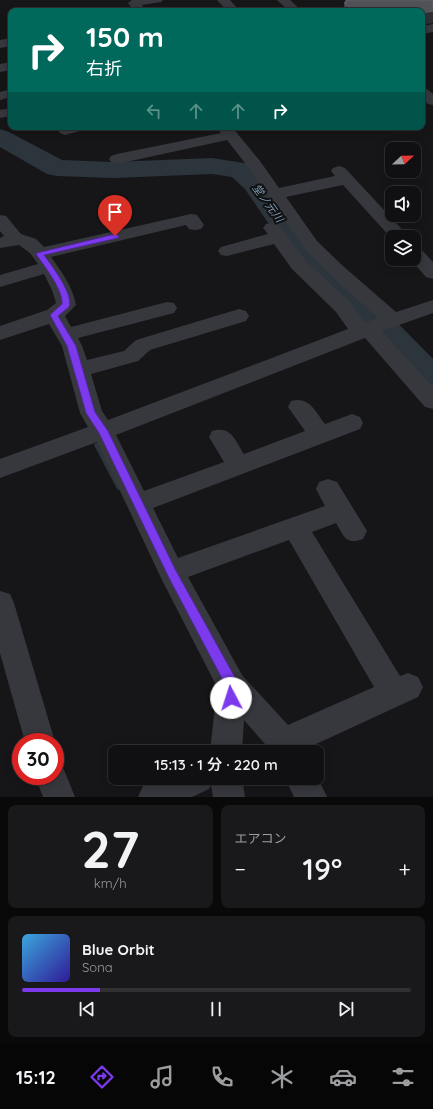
<!DOCTYPE html>
<html lang="ja">
<head>
<meta charset="utf-8">
<style>
  :root { --surface:#101012; --page:#19191b; --text:#f1f3f6; --muted:#9c9d9f; --line:#303032; --accent:#7c3aed }
  body { margin:0; font-family:Quicksand,"Noto Sans JP",sans-serif; background:var(--page); color:var(--text); height:100vh; display:flex; flex-direction:column; font-size:15px; white-space:nowrap }
  * { box-sizing:border-box; margin:0 }
  p { font-size:13px; color:var(--muted) }
  .icon { flex:none; width:22px; height:22px; fill:none; stroke:currentColor; stroke-width:2; stroke-linecap:round; stroke-linejoin:round }
  .map { position:relative; height:797px; overflow:hidden }
  .drawer { display:flex; flex-direction:column; gap:8px; padding:8px; background:#09090a; flex:1 }
  .drawer>* { flex:none }
  .hud { position:absolute; left:8px; top:8px; width:417px; height:122px; border-radius:8px; box-shadow:0 2px 10px #0003,0 0 0 1px var(--line); background:#00695c; color:#fff; overflow:hidden }
  .needle { width:26px; rotate:68deg }
  .tools { position:absolute; left:385px; top:142px; display:grid; gap:8px }
  .tools a { display:grid; place-items:center; width:36px; height:36px; border-radius:8px; background:var(--surface); box-shadow:0 2px 10px #0003,0 0 0 1px var(--line); font-size:20px }
  .speed { position:absolute; left:12px; top:733px; display:flex; gap:8px; font-size:20px; font-weight:700; text-align:center }
  .speed>* { display:grid; place-content:center; width:52px; height:52px; border-radius:50%; background:var(--surface); box-shadow:0 2px 10px #0003,0 0 0 1px var(--line); line-height:1 }
  .speed .limit { border:6px solid #d22; background:#fff; color:#111 }
  .pin { position:absolute; display:grid; place-items:center; width:34px; height:34px; color:#fff; margin:-41px -17px; border-radius:50% 50% 50% 0; rotate:-45deg; box-shadow:0 0 4px #0007 }
  .pin .icon { rotate:45deg }
  .me { position:absolute; width:44px; margin:-22px; rotate:355deg; stroke-linejoin:round; filter:drop-shadow(0 0 3px #0008) }
  .turn { display:flex; align-items:center; gap:14px; height:84px; padding:0 12px; font-size:18px }
  .turn .icon { width:52px; height:52px; stroke-width:2.5 }
  .turn b { display:block; font-size:28px; line-height:34px }
  .lanes { display:flex; align-items:center; height:38px; padding:0 12px; background:#0003; justify-content:center; gap:20px; direction:ltr }
  .lanes .off { opacity:.35 }
  .big { font-size:30px; font-weight:600; line-height:1.1 }
  .drawer .card { flex:1; display:flex; flex-direction:column; justify-content:center; gap:6px; min-width:0; padding:0 14px; border-radius:8px; background:var(--page) }
  .drawer .dial { align-items:center; gap:0 }
  .dial b { font-size:52px; line-height:1 }
  .song { display:flex; align-items:center; gap:12px }
  .cover { width:48px; height:48px; border-radius:6px; background:linear-gradient(135deg,hsl(200 70% 55%),hsl(250 70% 35%)) }
  .played { height:4px; border-radius:2px; background:linear-gradient(90deg,var(--accent) 20%,var(--line) 20%) }
  .keys { display:flex; justify-content:space-around; direction:ltr }
  .heat { display:flex; justify-content:space-between; align-items:center; font-size:22px; direction:ltr }
  .drawer .tiles { flex:1; display:grid; gap:8px; grid-template-columns:1fr 1fr }
  .card:last-child { grid-column:span 2 }
  .trip { position:absolute; left:108px; top:745px; width:216px; height:40px; border-radius:8px; background:var(--surface); box-shadow:0 2px 10px #0003,0 0 0 1px var(--line); font-weight:600; line-height:40px; text-align:center }
  .tabs { display:flex; height:64px; justify-content:space-around; align-items:center; background:#060607; color:var(--muted) }
  .tabs .icon { width:28px; height:28px }
  .tabs .on { color:var(--accent) }
  .tabs b { font-size:18px; color:var(--text) }
  .map>svg:first-child { display:block }
  .lines { fill:none; stroke-linecap:round; stroke-linejoin:round }
  .stream { fill:#2c353c; fill-rule:evenodd }
  .river { fill:#2c353c; fill-rule:evenodd }
  .minor { fill:#37383d; fill-rule:evenodd }
  .wall { fill:#47494d }
  .shaded-wall { fill:#2f3033 }
  .building { fill:#525359; stroke:#5f6168 }
  .route { fill:#7c3aed; stroke:#51269a }
  .labels { text-anchor:middle; stroke-width:4; stroke-linejoin:round; paint-order:stroke }
  .far-water-label { font-size:11px; font-style:italic; fill:#7f9bb3; stroke:#111113 }
</style>
</head>
<body>
<div class="map">
<svg width="433" height="797" viewBox="0 0 433 797">
  <rect width="100%" height="100%" fill="#161618"/>
  <g class="lines">
    <path class="stream" d="M95,443h4l23,44 -1,2 -2,1 -2,-1 -23,-44z"/>
    <path class="river" d="M0,129l9,3 53,28 51,2 99,-4 38,6 15,13 47,66 71,65 50,51v35l-13,-4 -61,-66 -69,-69 -45,-66 -13,-12 -20,-3 -99,4 -56,-2 -10,-2 -47,-27z"/>
    <g class="minor">
      <path d="M132,0h31l-2,2 -19,3 4,6h-12l-6,-8z"/>
      <path d="M217,0h13l10,11h-13z"/>
      <path d="M277,0h13l12,11h-13z"/>
      <path d="M433,24v8l-11,2v-8z"/>
      <path d="M11,38v8l-11,2v-8z"/>
      <path d="M11,62v8l-11,2v-8z"/>
      <path d="M422,88l5,1 6,5v11l-5,-1 -6,-5z"/>
      <path d="M11,89v8l-11,3v-8z"/>
      <path d="M11,108v8l-11,2v-8z"/>
      <path d="M56,127h29l-2,3 -18,5 -5,-2z"/>
      <path d="M217,127h15l28,34 19,27 56,-12 -4,-5 2,-3 6,-2 6,2 64,69h-17v2l-49,-54 -57,12 31,44 26,25 53,46 37,-12v13l-51,18 51,56v22l-8,-2 -60,-69 -249,97 28,56 80,-29 -15,-25 3,-6c19,-6 23,9 32,23l61,-23 -17,-24 3,-6c18,-5 24,10 34,23l27,-10 8,3 3,6 -3,6 -207,79 25,50 147,-52 -9,-17 3,-7 9,-3 9,3 30,49 -4,8c-17,6 -19,-2 -27,-16l-24,9 88,144 8,-3 10,4 5,10 -5,10 -117,54 1,1h-33l-4,-8 -21,-24 -2,32h-32l7,-65 -55,-107 -65,-138 -97,36v-19l88,-32 -8,-14 -18,-67 -13,-22 -49,16v-14l47,-16 9,-7 -4,-13 -8,-16 -44,13v-12l38,-11 -8,-11 -11,-8 -19,3v-10l4,-2 -4,-5v-16l6,1 15,18 15,5 8,8 147,-33 6,1 7,10 -3,4 -6,1 -6,-1 -3,-4 -135,32c10,14 22,30 25,48l-11,11 6,11 96,-25 7,1 3,5 -3,5 -96,25 4,8 5,14 37,-9 12,-11 103,-31 7,2 3,5 -3,5 -96,29 -12,11 -47,13 11,37 6,9 240,-91 -12,-17 -44,-43 -18,-25 -47,12 -6,-1 -3,-4 3,-4 47,-13 -5,-6 3,-4 6,-1 6,1 28,37 44,41 15,21 13,-5 -49,-44 -24,-25 -57,-82 -21,-27 -110,24 -6,-2 -2,-3 2,-3 6,-2 104,-21zM289,540l85,147 -86,38 -46,-50 -54,-98z"/>
      <path d="M414,246l6,2 13,14v17l-7,-2 -16,-18h4z"/>
      <path d="M0,591l10,3 4,9 41,139v1l-30,-1 -25,-89z"/>
      <path d="M55,762l7,3 13,32h-32l-8,-21h20z"/>
      <path d="M317,776l10,21h-33l-9,-19h32z"/>
      <path d="M160,778h82l3,19h-32l-2,-12 -2,4 -17,8h-54l5,-11z"/>
    </g>
  </g>
  <path class="wall" d="M433,0v23l-11,-12h-79l2,-10z"/>
  <path class="shaded-wall" d="M433,11v12l-11,2v-12z"/>
  <path class="building" d="M350,0h83v11l-11,2v-2h-67l-11,-8h3l-2,-2z"/>
  <path class="route" d="M115,234l4,2 -1,2 -74,17c8,11 30,40 25,52l-11,9 18,30 19,66 13,19 67,138 62,112c3,6 1,15 -2,22l-4,1 -4,-1 -2,-5 1,-12 -58,-110 -69,-143 -13,-20 -19,-67 -17,-31 12,-11c1,-15 -18,-38 -26,-50l1,-1z"/>
  <g class="labels">
    <g class="far-water-label">
      <text transform="translate(268 203) rotate(54)" y="4">堂ノ元川</text>
    </g>
  </g>
</svg>
<div class="tools">
<a><svg class="needle" viewBox="-14 -14 28 28"><path d="M0-13l5 13h-10z" fill="#e53935"/><path d="M0 13l5-13h-10z" fill="#9c9d9f"/></svg></a>
<a><svg class="icon" aria-label="sound" viewBox="0 0 24 24"><path d="M4 9h4l5-4v14l-5-4H4zM17 9q2 3 0 6"/></svg></a>
<a><svg class="icon" aria-label="layers" viewBox="0 0 24 24"><path d="M12 4l9 5-9 5-9-5zM3 14l9 5 9-5"/></svg></a>
</div>
<div class="speed"><div class="limit">30</div></div>
<div class="pin" style="left:115px;top:236px;background:#d93025"><svg class="icon" aria-label="arrive" viewBox="0 0 24 24"><path d="M6 21V4h12l-3 4 3 4H6"/></svg></div>
<svg class="me" style="left:231px;top:698px" viewBox="-20 -20 40 40"><circle r="19" fill="#fff"/><path d="M0-13L10 11 0 6-10 11z" fill="#7c3aed"/></svg>
<div class="trip">15:13 · 1 分 · 220 m</div>
<div class="hud">
<div class="turn"><svg class="icon" aria-label="right" viewBox="0 0 24 24"><path d="M7 20v-9h11M14 6l5 5-5 5"/></svg><div><b>150 m</b>右折</div></div>
<div class="lanes"><svg class="icon off" aria-label="left" viewBox="0 0 24 24"><path d="M17 20v-9H6M10 6l-5 5 5 5"/></svg><svg class="icon off" aria-label="ahead" viewBox="0 0 24 24"><path d="M12 20V5M6 11l6-6 6 6"/></svg><svg class="icon off" aria-label="ahead" viewBox="0 0 24 24"><path d="M12 20V5M6 11l6-6 6 6"/></svg><svg class="icon" aria-label="right" viewBox="0 0 24 24"><path d="M7 20v-9h11M14 6l5 5-5 5"/></svg></div>
</div>
</div>
<section class="drawer">
<div class="tiles">
<div class="card dial"><b>27</b><p>km/h</p></div>
<div class="card"><p>エアコン</p>
<div class="heat"><a>−</a><b class="big">19°</b><a>+</a></div>
</div>
<div class="card">
<div class="song"><i class="cover"></i><div><b>Blue Orbit</b><p>Sona</p></div></div>
<div class="played"></div>
<div class="keys"><svg class="icon" aria-label="previous" viewBox="0 0 24 24"><path d="M18 5L8 12l10 7zM5 5v14"/></svg><svg class="icon" aria-label="pause" viewBox="0 0 24 24"><path d="M8 5v14M16 5v14"/></svg><svg class="icon" aria-label="next" viewBox="0 0 24 24"><path d="M6 5l10 7-10 7zM19 5v14"/></svg></div>
</div>
</div>
</section>
<nav class="tabs">
<b>15:12</b>
<svg class="icon on" aria-label="directions" viewBox="0 0 24 24"><path d="M12 3l9 9-9 9-9-9zM9 14v-3h6M13 9l2 2-2 2"/></svg>
<svg class="icon" aria-label="music" viewBox="0 0 24 24"><path d="M9 18V5l10-2v13"/><circle cx="6" cy="18" r="3"/><circle cx="16" cy="16" r="3"/></svg>
<svg class="icon" aria-label="phone" viewBox="0 0 24 24"><path d="M5 4h4l2 5-3 2q2 4 5 5l2-3 5 2v4C11 20 4 13 5 4z"/></svg>
<svg class="icon" aria-label="climate" viewBox="0 0 24 24"><path d="M12 3v18M4 7l16 10M4 17L20 7"/></svg>
<svg class="icon" aria-label="car" viewBox="0 0 24 24"><path d="M5 17H2v-5l4-1 3-4h7l3 4 3 1v5h-3M9 17h6M6 11h13"/><circle cx="7" cy="17" r="2"/><circle cx="17" cy="17" r="2"/></svg>
<svg class="icon" aria-label="filters" viewBox="0 0 24 24"><path d="M4 7h16M4 17h16"/><circle cx="9" cy="7" r="2"/><circle cx="15" cy="17" r="2"/></svg>
</nav>
</body>
</html>
